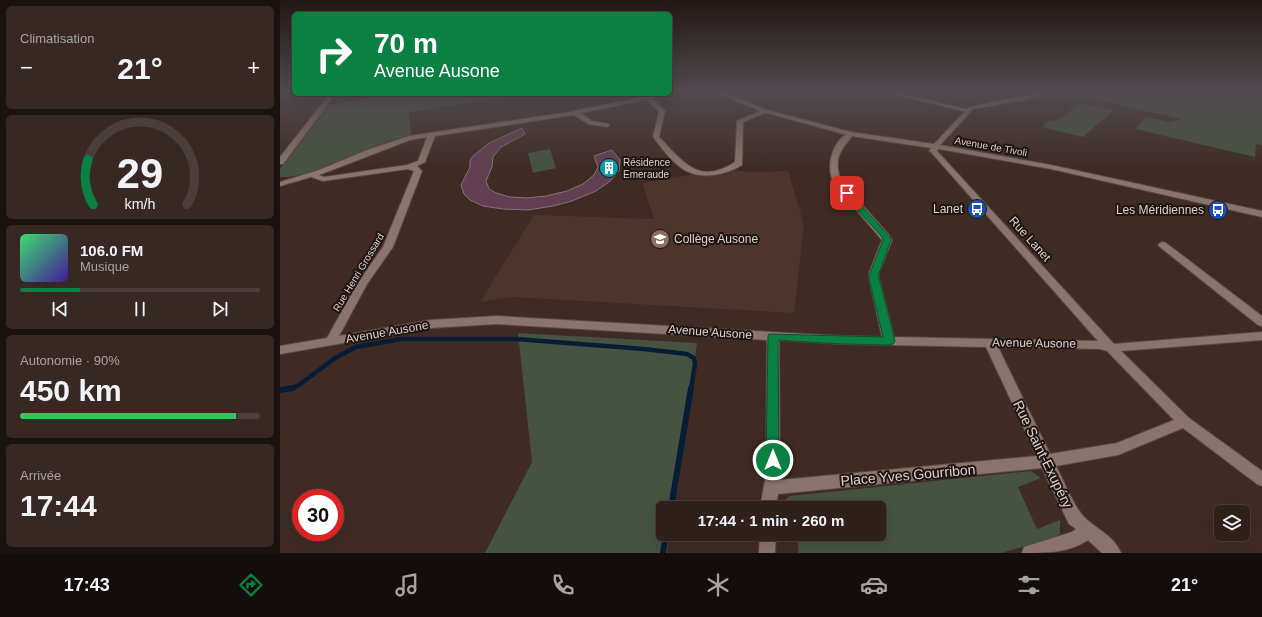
<!DOCTYPE html>
<html lang="fr">
<head>
<meta charset="utf-8">
<style>
  :root { --surface:#2f201b; --page:#372824; --text:#f1f3f6; --muted:#a7a3a3; --line:#4a3e3a; --accent:#0b8043 }
  body { margin:0; font-family:Arial,sans-serif; background:var(--page); color:var(--text); height:100vh; display:flex; flex-direction:column; font-size:15px; white-space:nowrap }
  * { box-sizing:border-box; margin:0 }
  p { font-size:13px; color:var(--muted) }
  .icon { flex:none; width:22px; height:22px; fill:none; stroke:currentColor; stroke-width:2; stroke-linecap:round; stroke-linejoin:round }
  .map { position:relative; flex:1; overflow:hidden }
  .details { display:flex; flex-direction:column; gap:6px; padding:6px; background:#1a120f; width:280px }
  .details>* { flex:none }
  .guide { position:absolute; left:12px; top:12px; width:380px; height:84px; border-radius:6px; box-shadow:0 4px 16px #0002,0 0 0 1px var(--line); background:#0b8043; color:#fff; overflow:hidden }
  .buttons { position:absolute; left:934px; top:505px; display:grid; gap:8px }
  .buttons a { display:grid; place-items:center; width:36px; height:36px; border-radius:6px; background:var(--surface); box-shadow:0 4px 16px #0002,0 0 0 1px var(--line); font-size:20px }
  .speed { position:absolute; left:12px; top:489px; display:flex; gap:8px; font-size:20px; font-weight:700; text-align:center }
  .speed>* { display:grid; place-content:center; width:52px; height:52px; border-radius:50%; background:var(--surface); box-shadow:0 4px 16px #0002,0 0 0 1px var(--line); line-height:1 }
  .speed .limit { border:6px solid #d22; background:#fff; color:#111 }
  .pin { position:absolute; display:grid; place-items:center; width:34px; height:34px; color:#fff; margin:-17px; border-radius:8px; box-shadow:0 2px 6px #0006 }
  .me { position:absolute; width:44px; margin:-22px; rotate:0deg; stroke-linejoin:round; filter:drop-shadow(0 0 3px #0008) }
  .turn { display:flex; align-items:center; gap:14px; height:84px; padding:0 16px; font-size:18px }
  .turn .icon { width:52px; height:52px; stroke-width:2.5 }
  .turn b { display:block; font-size:28px; line-height:34px }
  .big { font-size:30px; font-weight:800; line-height:1.1 }
  .details .tile { flex:1; display:flex; flex-direction:column; justify-content:center; gap:6px; min-width:0; padding:0 14px; border-radius:6px; background:var(--page) }
  .details .dial { align-items:center; gap:0 }
  .dial svg { height:104px; overflow:visible; fill:none; stroke:var(--line); stroke-width:7; stroke-linecap:round; text-anchor:middle }
  .dial text { fill:var(--text); stroke:none }
  .song { display:flex; align-items:center; gap:12px }
  .cover { width:48px; height:48px; border-radius:6px; background:linear-gradient(135deg,hsl(140 70% 55%),hsl(260 70% 35%)) }
  .played { height:4px; border-radius:2px; background:linear-gradient(90deg,var(--accent) 25%,var(--line) 25%) }
  .keys { display:flex; justify-content:space-around; direction:ltr }
  .heat { display:flex; justify-content:space-between; align-items:center; font-size:22px; direction:ltr }
  .charge { height:6px; border-radius:3px; background:linear-gradient(90deg,#34c759 90%,var(--line) 0) }
  .trip { position:absolute; left:376px; top:501px; width:230px; height:40px; border-radius:6px; background:var(--surface); box-shadow:0 4px 16px #0002,0 0 0 1px var(--line); font-weight:800; line-height:40px; text-align:center }
  .tabs { display:flex; height:64px; justify-content:space-around; align-items:center; background:#130d0b; color:var(--muted) }
  .tabs .icon { width:28px; height:28px }
  .tabs .on { color:var(--accent) }
  .tabs b { font-size:18px; color:var(--text) }
  main { display:flex; flex:1; min-height:0 }
  .map>svg:first-child { display:block }
  .built { fill:#4e352c }
  .green { fill:#465340 }
  .lines { fill:none; stroke-linecap:round; stroke-linejoin:round }
  .stream-far1 { stroke:#071d35; stroke-width:4.5 }
  .stream { stroke:#071d35; stroke-width:6 }
  .building { fill:#623f50; stroke:#86707a }
  .street-casing { stroke:#594942; stroke-width:2 }
  .secondary-casing { stroke:#594942; stroke-width:2 }
  .street { fill:#8b746c; fill-rule:evenodd }
  .secondary { fill:#8b746c; fill-rule:evenodd }
  .route { fill:#0b8043; stroke:#07532c }
  .labels { text-anchor:middle; stroke-width:4; stroke-linejoin:round; paint-order:stroke }
  .far-street-label { font-size:10px; fill:#ded1cc; stroke:#1f1613 }
  .far-poi-label { font-size:10px; fill:#ded1cc; stroke:#1f1613; text-anchor:start }
  .poi-label { font-size:12px; fill:#ded1cc; stroke:#1f1613; text-anchor:end }
  .street-label { font-size:12px; fill:#ded1cc; stroke:#1f1613 }
  .near-street-label { font-size:14px; fill:#ded1cc; stroke:#1f1613 }
</style>
</head>
<body>
<main>
<section class="details">
<div class="tile"><p>Climatisation</p>
<div class="heat"><a>−</a><b class="big">21°</b><a>+</a></div>
</div>
<div class="tile dial"><svg viewBox="0 0 100 80">
<path d="M14 69A42 42 0 1 1 86 69"/>
<path d="M14 69A42 42 0 0 1 10 34" stroke="#0b8043"/>
<text x="50" y="56" font-size="32" font-weight="700">29</text>
<text x="50" y="72" font-size="11">km/h</text>
</svg></div>
<div class="tile">
<div class="song"><i class="cover"></i><div><b>106.0 FM</b><p>Musique</p></div></div>
<div class="played"></div>
<div class="keys"><svg class="icon" aria-label="previous" viewBox="0 0 24 24"><path d="M18 5L8 12l10 7zM5 5v14"/></svg><svg class="icon" aria-label="pause" viewBox="0 0 24 24"><path d="M8 5v14M16 5v14"/></svg><svg class="icon" aria-label="next" viewBox="0 0 24 24"><path d="M6 5l10 7-10 7zM19 5v14"/></svg></div>
</div>
<div class="tile"><p>Autonomie · 90%</p><b class="big">450 km</b><div class="charge"></div></div>
<div class="tile"><p>Arrivée</p><b class="big">17:44</b></div>
</section>
<div class="map">
<svg width="982" height="553" viewBox="0 0 982 553">
  <rect width="100%" height="100%" fill="#3f2b24"/>
  <path class="built" d="M453,170l15,2 40,-1 16,54 -10,88 -282,-16 -32,5 54,-87 120,4 -12,-36 54,-9h22z"/>
  <g class="green">
    <path d="M804,92h178v53l-6,-1 -1,13 -120,-28 11,-12 24,5 12,-3 -108,-24z"/>
    <path d="M110,94h115l2,3 -98,15 2,23c-26,6 -51,17 -75,27 -17,7 -37,16 -56,15v-8l49,-64z"/>
    <path d="M801,103l33,7 -31,27 -41,-10 8,-7 6,1z"/>
    <path d="M270,149l6,19 -23,5 -5,-20z"/>
    <path d="M238,333l179,10 -23,165h-11v26h7l-3,19h-182l47,-91z"/>
    <path d="M751,471l10,7 -23,9 19,42 23,-9v13l-6,5 -53,15h-203v-19h81v-26l-100,-1v-3l11,-8z"/>
  </g>
  <g class="lines">
    <path class="stream-far1" d="M11,389l8,-4 36,-27 21,-11 45,-8h115l128,10 43,5 7,4 1,6 -4,25"/>
    <g class="stream">
      <path d="M0,390l13,-2"/>
      <path d="M391,508l20,-120"/>
      <path d="M383,553l3,-19"/>
    </g>
  </g>
  <path class="building" d="M242,128l3,6 -24,13 -8,10 -1,10 -6,14 3,8 7,4 14,4 17,1 19,-2 21,-5 16,-7 11,-9 4,-8 -4,-11 18,-6 8,10 -1,11 -10,11 -13,9 -24,10 -19,5 -25,4 -25,-1 -20,-3 -13,-6 -6,-6 -3,-9 9,-18v-6l3,-5 16,-13z"/>
  <g class="lines">
    <g class="street-casing">
      <g id="street">
        <path d="M390,92h8l-1,1 -25,5 13,13 -6,26c24,24 39,49 76,25l2,-41 26,-11h4v2l-24,10 -1,43c-18,11 -44,16 -62,2 -11,-8 -19,-20 -27,-30l6,-26 -13,-11 -65,13 11,8 17,3v2l-2,1 -19,-3 -14,-9 -139,21 -10,26 -8,4 5,5 -29,76 -26,37 -28,52 92,-16 66,-4 344,20 41,1 -13,-59v-5l13,-33 -48,-56c-9,-17 -2,-45 17,-52l3,2c-14,17 -21,24 -13,47l48,54 3,5 -13,33v5l15,59 204,4 -167,-189 -2,-1 4,-5 2,-1 3,2 -1,4 177,193 148,-12v8l-141,11 68,67 73,53v15l-5,-2 -74,-56 -65,27 -62,11c8,15 14,32 24,46 10,15 33,21 41,41h-19l-14,-13c-19,13 -43,13 -66,13l2,-6 48,-15 4,-3 -7,-5 -27,-56 -264,26 -2,14h-16l6,-33 1,-135 -270,-16 -66,4 -151,26v-8l47,-8 30,-54 26,-37 31,-76 -6,-2 -85,12 -12,-4 -31,9v-4l39,-12 48,-20 42,-14 160,-24 88,-18h13zM147,137l-9,24 -11,4 -83,12 -5,-2 91,-35zM499,340l62,4 145,3 51,109 -257,24zM718,347l102,2 7,2 67,69 -57,23 -67,11z"/>
        <path d="M604,92h10l76,18 -3,2z"/>
        <path d="M46,94h6l-1,6 -48,64h-3v-7l45,-57z"/>
        <path d="M883,242l3,1 96,73v10l-4,-1 -98,-78 -2,-2 2,-2z"/>
        <path d="M480,534h16l-1,19h-16z"/>
      </g>
    </g>
    <g class="secondary-casing">
      <path id="secondary" d="M435,92h8l44,18 84,22 83,12 35,-37 74,-15h9l-28,8 -51,9 -33,36 111,20 211,46v6l-211,-48 -106,-19 -94,-14 -88,-24z"/>
    </g>
    <use href="#street" class="street"/>
    <use href="#secondary" class="secondary"/>
  </g>
  <linearGradient id="sky" x2="0" y2="1"><stop stop-color="#231814"/><stop offset="0.54" stop-color="#524a50"/><stop offset="1" stop-color="#524a50" stop-opacity="0"/></linearGradient>
  <rect width="982" height="169" fill="url(#sky)"/>
  <path class="route" d="M567,191l2,1 41,45 1,3 -12,33v5l16,63 -2,3 -4,1 -48,-1 -63,-4 1,120 -1,4 -5,2 -5,-2 -2,-4 2,-124 1,-2 114,3 -14,-59 1,-5 13,-33 -1,-3 -38,-42 -1,-2z"/>
  <defs>
    <g id="building-disc" transform="scale(1)"><circle r="9.5" fill="#0f9aa8" stroke="#1f1613"/><path d="M-4-6H4V6H1V3H-1V6H-4ZM-2.5-4.3h1.7v1.8h-1.7ZM.8-4.3h1.7v1.8H.8ZM-2.5-1h1.7V.8h-1.7ZM.8-1h1.7V.8H.8Z" fill="#fff"/></g>
    <g id="bus-disc" transform="scale(1)"><circle r="9.5" fill="#1a4fb4" stroke="#1f1613"/><path d="M-5-6H5V4H4V6H2V4H-2V6H-4V4H-5ZM-3.5-4V0h7V-4ZM-3.5 1.2v1.5H-2V1.2ZM2 1.2v1.5H3.5V1.2Z" fill="#fff"/></g>
    <g id="school-disc" transform="scale(1)"><circle r="9.5" fill="#8d6e63" stroke="#1f1613"/><path d="M0-5L7-2L0 1L-7-2ZM-4 1L0 2.5L4 1V4Q0 6-4 4Z" fill="#fff"/></g>
  </defs>
  <g fill-rule="evenodd">
    <use href="#building-disc" x="329" y="168"/>
    <use href="#bus-disc" x="697" y="209"/>
    <use href="#bus-disc" x="938" y="210"/>
    <use href="#school-disc" x="380" y="239"/>
  </g>
  <g class="labels">
    <g class="far-street-label">
      <text transform="translate(711 146) rotate(10)" y="4">Avenue de Tivoli</text>
      <text transform="translate(78 272) rotate(-59)" y="4">Rue Henri Grossard</text>
    </g>
    <g class="far-poi-label">
      <text x="343" y="166">Résidence<tspan x="343" dy="12">Emeraude</tspan></text>
    </g>
    <g class="poi-label">
      <text x="683" y="213">Lanet</text>
      <text x="924" y="214">Les Méridiennes</text>
      <text x="394" y="243" text-anchor="start">Collège Ausone</text>
    </g>
    <g class="street-label">
      <text transform="translate(750 239) rotate(48)" y="4">Rue Lanet</text>
      <text transform="translate(107 332) rotate(-10)" y="4">Avenue Ausone</text>
      <text transform="translate(430 332) rotate(4)" y="4">Avenue Ausone</text>
      <text transform="translate(754 343) rotate(1)" y="4">Avenue Ausone</text>
    </g>
    <g class="near-street-label">
      <text transform="translate(763 454) rotate(64)" y="5">Rue Saint-Exupéry</text>
      <text transform="translate(628 475) rotate(-5)" y="5">Place Yves Gourribon</text>
    </g>
  </g>
</svg>
<div class="buttons">
<a><svg class="icon" aria-label="layers" viewBox="0 0 24 24"><path d="M12 4l9 5-9 5-9-5zM3 14l9 5 9-5"/></svg></a>
</div>
<div class="speed"><div class="limit">30</div></div>
<div class="pin" style="left:567px;top:193px;background:#d93025"><svg class="icon" aria-label="arrive" viewBox="0 0 24 24"><path d="M6 21V4h12l-3 4 3 4H6"/></svg></div>
<svg class="me" style="left:493px;top:460px" viewBox="-20 -20 40 40"><circle r="17" fill="#0b8043" stroke="#fff" stroke-width="3"/><path d="M0-11L8 9 0 5-8 9z" fill="#fff"/></svg>
<div class="trip">17:44 · 1 min · 260 m</div>
<div class="guide">
<div class="turn"><svg class="icon" aria-label="right" viewBox="0 0 24 24"><path d="M7 20v-9h11M14 6l5 5-5 5"/></svg><div><b>70 m</b>Avenue Ausone</div></div>
</div>
</div>
</main>
<nav class="tabs">
<b>17:43</b>
<svg class="icon on" aria-label="directions" viewBox="0 0 24 24"><path d="M12 3l9 9-9 9-9-9zM9 14v-3h6M13 9l2 2-2 2"/></svg>
<svg class="icon" aria-label="music" viewBox="0 0 24 24"><path d="M9 18V5l10-2v13"/><circle cx="6" cy="18" r="3"/><circle cx="16" cy="16" r="3"/></svg>
<svg class="icon" aria-label="phone" viewBox="0 0 24 24"><path d="M5 4h4l2 5-3 2q2 4 5 5l2-3 5 2v4C11 20 4 13 5 4z"/></svg>
<svg class="icon" aria-label="climate" viewBox="0 0 24 24"><path d="M12 3v18M4 7l16 10M4 17L20 7"/></svg>
<svg class="icon" aria-label="car" viewBox="0 0 24 24"><path d="M5 17H2v-5l4-1 3-4h7l3 4 3 1v5h-3M9 17h6M6 11h13"/><circle cx="7" cy="17" r="2"/><circle cx="17" cy="17" r="2"/></svg>
<svg class="icon" aria-label="filters" viewBox="0 0 24 24"><path d="M4 7h16M4 17h16"/><circle cx="9" cy="7" r="2"/><circle cx="15" cy="17" r="2"/></svg>
<b>21°</b>
</nav>
</body>
</html>
